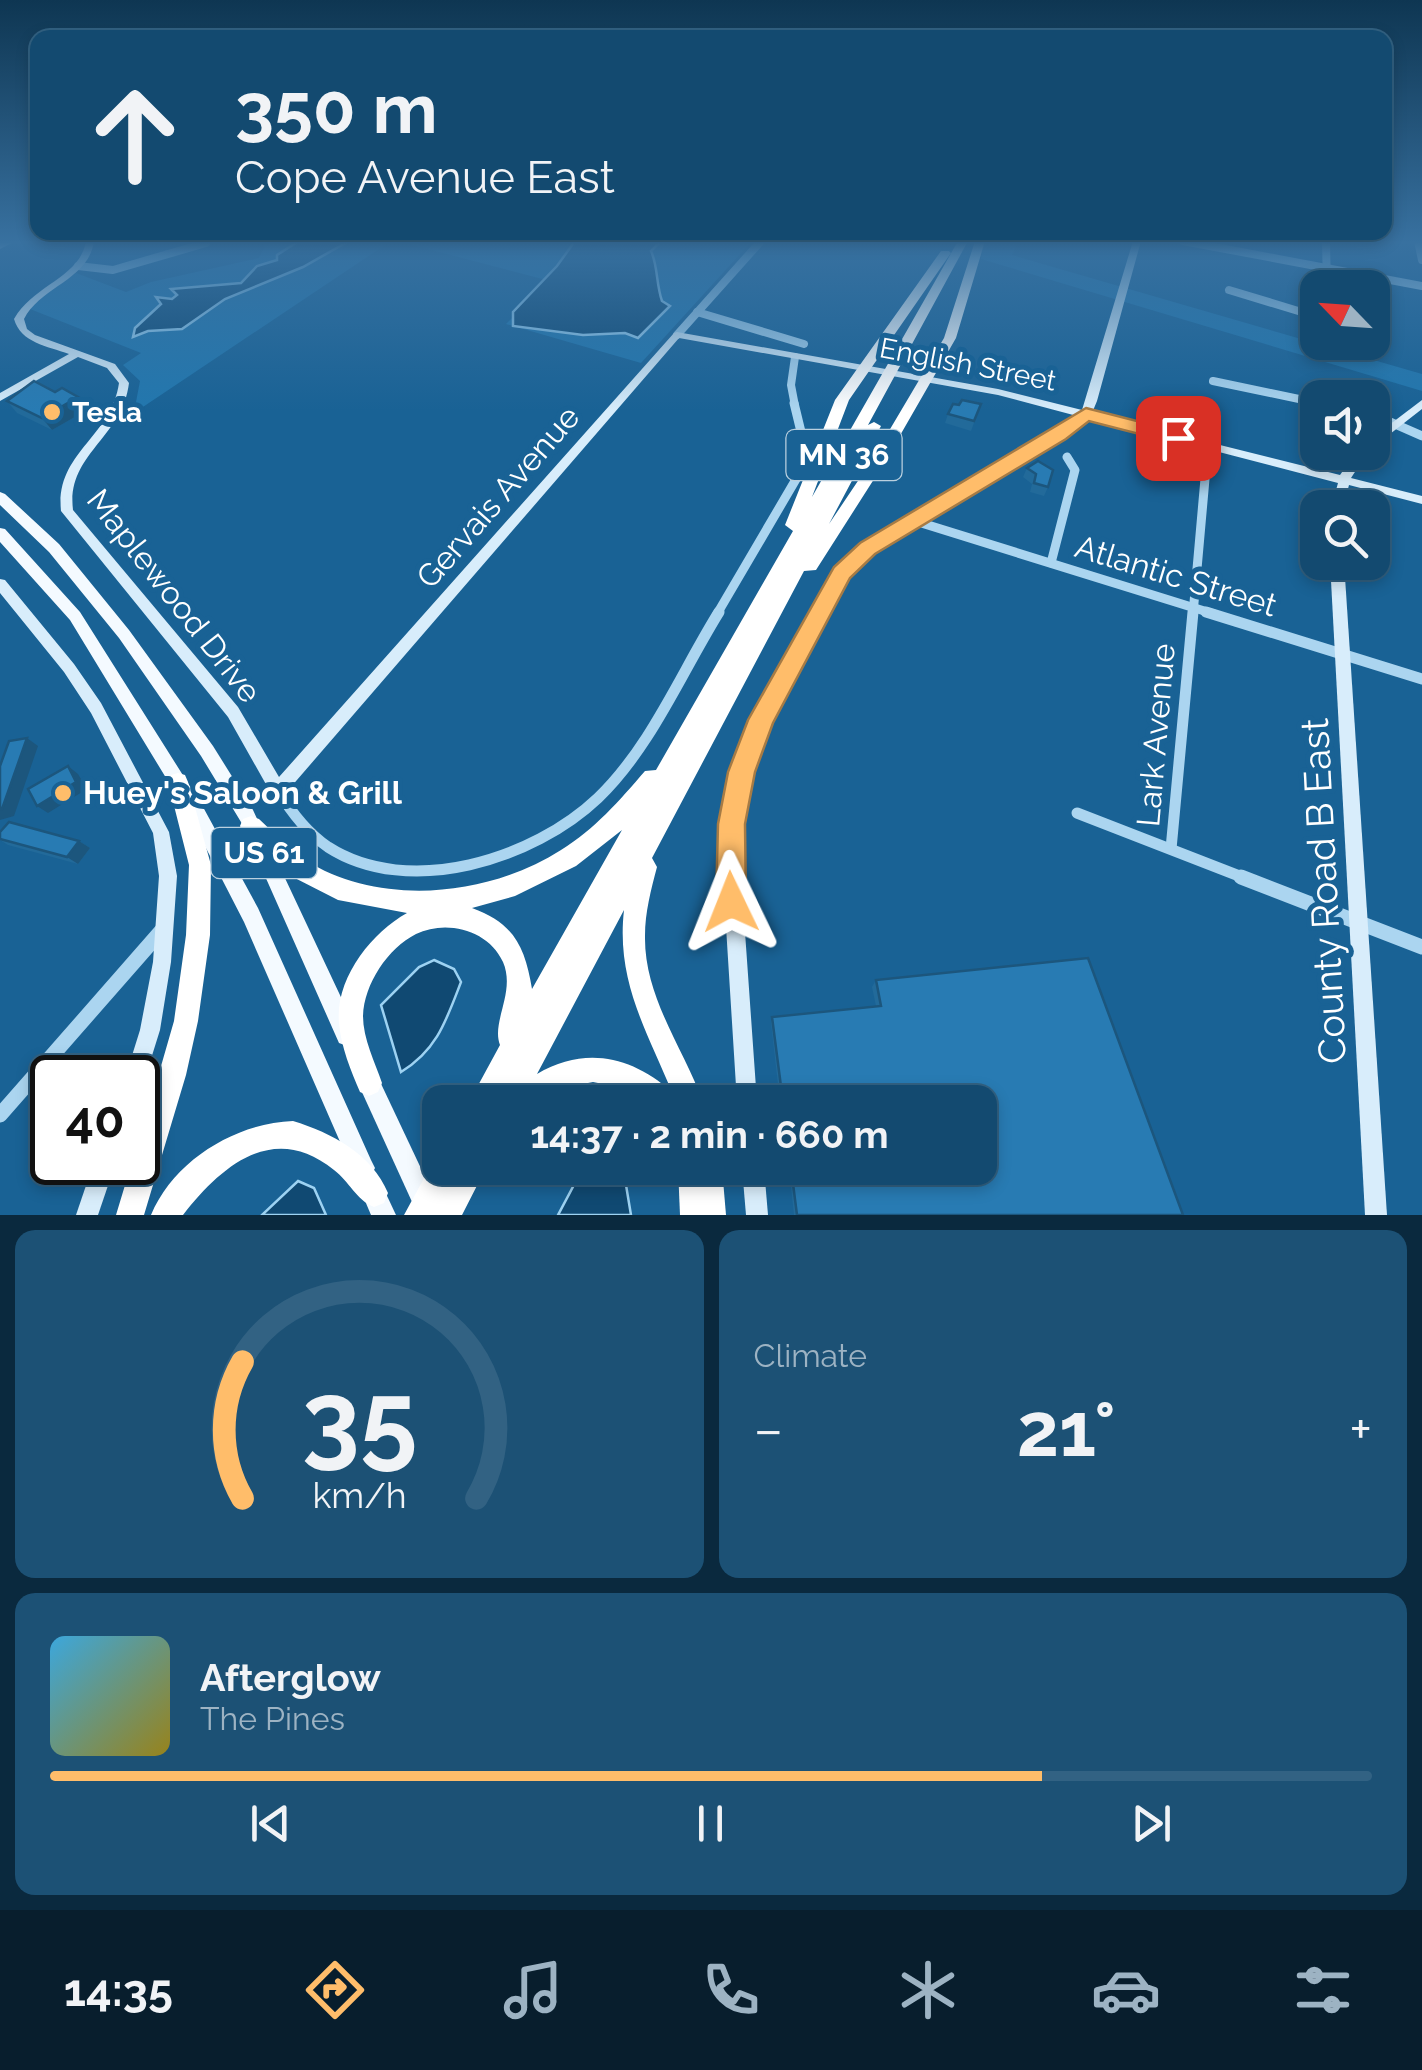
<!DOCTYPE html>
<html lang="en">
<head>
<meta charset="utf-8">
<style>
  :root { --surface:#134a70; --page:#1c5175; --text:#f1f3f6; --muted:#9db3c3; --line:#326283; --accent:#ffbd6a }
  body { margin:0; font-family:Raleway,sans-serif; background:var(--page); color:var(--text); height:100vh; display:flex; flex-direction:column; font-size:38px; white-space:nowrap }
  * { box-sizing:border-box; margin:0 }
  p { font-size:32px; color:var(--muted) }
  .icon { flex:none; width:55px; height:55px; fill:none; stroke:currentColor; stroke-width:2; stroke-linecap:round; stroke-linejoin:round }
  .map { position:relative; height:1215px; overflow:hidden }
  .side { display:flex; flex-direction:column; gap:15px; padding:15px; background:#0a293e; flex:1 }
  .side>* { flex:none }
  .top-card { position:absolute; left:30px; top:30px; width:1362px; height:210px; border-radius:20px; box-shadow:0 5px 15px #0003,0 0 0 2px var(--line); background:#134a70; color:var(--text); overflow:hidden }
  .needle { width:65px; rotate:295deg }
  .buttons { position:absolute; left:1300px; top:270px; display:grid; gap:20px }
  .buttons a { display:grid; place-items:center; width:90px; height:90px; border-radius:20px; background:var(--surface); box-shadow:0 5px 15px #0003,0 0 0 2px var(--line); font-size:50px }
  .speed { position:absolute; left:30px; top:1055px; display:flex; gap:20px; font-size:50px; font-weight:700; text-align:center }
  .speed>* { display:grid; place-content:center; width:130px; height:130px; border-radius:50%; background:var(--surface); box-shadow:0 5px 15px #0003,0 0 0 2px var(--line); line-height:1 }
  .speed .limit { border:5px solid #111; border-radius:15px; background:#fff; color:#111 }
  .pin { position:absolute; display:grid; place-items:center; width:85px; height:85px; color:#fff; margin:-42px; border-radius:20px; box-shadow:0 5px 15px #0006 }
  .me { position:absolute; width:110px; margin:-55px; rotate:358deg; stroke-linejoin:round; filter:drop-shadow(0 0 8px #0008) }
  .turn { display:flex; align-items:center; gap:35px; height:210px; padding:0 40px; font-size:45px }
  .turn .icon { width:130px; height:130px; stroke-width:2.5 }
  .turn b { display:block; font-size:70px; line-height:85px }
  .big { font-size:75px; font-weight:700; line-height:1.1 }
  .side .card { flex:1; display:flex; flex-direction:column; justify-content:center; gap:15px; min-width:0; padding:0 35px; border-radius:20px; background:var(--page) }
  .side .dial { align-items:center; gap:0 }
  .dial svg { height:260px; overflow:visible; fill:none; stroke:var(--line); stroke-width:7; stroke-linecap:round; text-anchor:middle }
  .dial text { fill:var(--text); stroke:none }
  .song { display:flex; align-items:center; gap:30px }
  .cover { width:120px; height:120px; border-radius:15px; background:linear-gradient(135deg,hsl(200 70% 55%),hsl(50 70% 35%)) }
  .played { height:10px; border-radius:5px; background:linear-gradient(90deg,var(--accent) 75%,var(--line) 75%) }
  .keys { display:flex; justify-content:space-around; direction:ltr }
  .heat { display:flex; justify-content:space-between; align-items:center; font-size:55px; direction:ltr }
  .side .tiles { flex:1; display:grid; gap:15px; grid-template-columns:1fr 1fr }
  .card:last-child { grid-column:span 2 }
  .trip { position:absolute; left:422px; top:1085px; width:575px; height:100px; border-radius:20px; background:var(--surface); box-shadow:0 5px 15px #0003,0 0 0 2px var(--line); font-weight:700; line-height:100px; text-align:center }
  .dock { display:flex; height:160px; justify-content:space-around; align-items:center; background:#081e2d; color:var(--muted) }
  .dock .icon { width:70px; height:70px }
  .dock .on { color:var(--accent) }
  .dock b { font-size:45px; color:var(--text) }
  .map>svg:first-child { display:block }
  .green { fill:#2277ae }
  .water { fill:#104972; stroke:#9dd2f2; stroke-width:2.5 }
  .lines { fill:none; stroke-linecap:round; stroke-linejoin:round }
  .street-far3 { stroke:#abd5f0; stroke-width:8 }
  .street-far2 { stroke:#abd5f0; stroke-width:9 }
  .street-far1 { stroke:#abd5f0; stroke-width:11 }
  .street { stroke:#abd5f0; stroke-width:15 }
  .secondary { fill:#d8edfb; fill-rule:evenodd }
  .primary { fill:#f4faff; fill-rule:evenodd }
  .highway { fill:#fff; fill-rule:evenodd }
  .wall { fill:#226a9a }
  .shaded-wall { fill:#1c567d }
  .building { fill:#287bb3; stroke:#1c567d; stroke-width:2.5 }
  .route { fill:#ffbd6a; stroke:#a67b45; stroke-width:2.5 }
  .poi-dot { fill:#ffbd6a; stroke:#196295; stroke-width:4 }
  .labels { text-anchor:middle; stroke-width:10; stroke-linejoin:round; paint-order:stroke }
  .far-street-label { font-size:28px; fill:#fff; stroke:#196295 }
  .far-poi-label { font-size:28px; font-weight:bold; fill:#fff; stroke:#196295; text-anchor:start }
  .shield { fill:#196295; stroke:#bad0df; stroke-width:2.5 }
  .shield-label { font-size:30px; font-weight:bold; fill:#fff }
  .street-label { font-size:32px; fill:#fff; stroke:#196295 }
  .poi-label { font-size:32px; font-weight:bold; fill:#fff; stroke:#196295; text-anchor:start }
  .near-street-label { font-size:38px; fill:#fff; stroke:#196295 }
</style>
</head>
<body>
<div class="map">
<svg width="1422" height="1215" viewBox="0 0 1422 1215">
  <rect width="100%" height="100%" fill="#196295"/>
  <g class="green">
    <path d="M267,241h124l-269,180 14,-19 4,-21 -17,-16 18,-12 -111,-44 13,-14 33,-22 50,19 25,-10 108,-24z"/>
    <path d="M397,241h355l-111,122 -135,-39 44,-43z"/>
    <path d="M983,241h35l-6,14 410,119v17l-441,-132z"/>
  </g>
  <g class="water">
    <path d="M299,241h50l-46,26 -78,32 -43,30 -34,2 -15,6 2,-9 26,-24 -5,-7 16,2 5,-4 -6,-6 70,-6 16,-17 20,-6v-5z"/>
    <path d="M575,241h86l-10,10c7,15 5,33 11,50l8,5 -32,32 -13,-5 -42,2 -70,-9v-14l44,-46z"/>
    <path d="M434,960l20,9 7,13c-15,39 -24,68 -60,90l-20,-67 38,-38z"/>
    <path d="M583,1168h24l18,11 6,36h-73z"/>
    <path d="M298,1181l16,7 12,27h-64z"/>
  </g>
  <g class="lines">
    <g class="street-far3">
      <path d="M1183,241l239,45"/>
      <path d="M1326,241l1,47"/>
      <path d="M1418,241l4,19"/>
      <path d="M78,266l35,4 93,-27"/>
      <path d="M1229,290l89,27"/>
      <path d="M697,312l107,32"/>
      <path d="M1372,327l7,1"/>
      <path d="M677,335l84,-94"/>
      <path d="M1213,381l105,22"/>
      <path d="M795,406l-4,-21 4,-28"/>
    </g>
    <g class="street-far2">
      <path d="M1372,414l50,22"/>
      <path d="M915,521l299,93"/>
      <path d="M1051,563l24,-93 -8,-13"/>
      <path d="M717,614l85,-145 1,-29 -9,-37"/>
      <path d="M1193,614l15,-169"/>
    </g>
    <g class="street-far1">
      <path d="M1206,612l216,67"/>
      <path d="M278,790c13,22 28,42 50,57 81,52 206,12 270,-49 53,-51 83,-125 121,-186"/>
      <path d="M1077,813l170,66"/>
      <path d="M1171,849l22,-237"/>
    </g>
    <g class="street">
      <path d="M1241,877l181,70"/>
      <path d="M0,1115l163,-186"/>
    </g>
    <g class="secondary">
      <path d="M6,241h10l-16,8v-6z"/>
      <path d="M86,241h8c-5,39 -53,45 -70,78l3,10 8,6 80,29 14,19c-7,56 -63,71 -56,127l165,197 41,70 395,-444 3,-1 321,57 84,21 51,-169h8l-44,160 -5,12 248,62 16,-23h12l-17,26 71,18v8l-73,-19 -6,23h-12l7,-25 -250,-65 -25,20 -204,125 -31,40 -60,118 -19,51 -10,75 18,255h-20l-16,-255 12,-75 20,-52 65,-124 31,-39 206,-125 22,-16 -79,-21 -319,-57 -395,457 -6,3 -6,-3 -44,-78 -167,-206c-6,-58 50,-73 58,-128l-12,-15 -29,-11 -78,44v-8l69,-39c-22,-8 -48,-11 -55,-35 20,-35 66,-41 72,-78z"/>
      <path d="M1422,400v9l-50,39v-10z"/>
      <path d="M1330,562h14l43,653h-22z"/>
      <path d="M0,579l5,1 69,84 27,39 68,129 8,44 -6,86 -11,68 -15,48 -3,7 -4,2v-9h-13l15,-48 13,-68 6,-86 -6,-43 -62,-120 -27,-41 -64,-79z"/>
      <path d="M94,1162h22l-18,53h-22z"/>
      <path d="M742,1168h22l4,47h-22z"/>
    </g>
    <g class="primary">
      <path d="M0,492l5,2 54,50 70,86 84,116 40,64 102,217 3,8 -3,8 -8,3 -8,-3 -98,-221 -40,-66 -82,-118 -70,-86 -49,-47z"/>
      <path d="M0,528l5,1 75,83 123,195 55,101 113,252 4,8 -4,8 -8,4 -8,-4 -111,-254 -53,-103 -121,-199 -70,-78z"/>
      <path d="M367,1068l8,3 68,144h-25l-62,-136 3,-8z"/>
      <path d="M372,1177l8,4 16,34h-25l-11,-26 4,-8z"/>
    </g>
    <g class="highway">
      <path d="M958,241h10l-100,184 6,-3 7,4 -52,98 41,-61 74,-125 31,-97h10l-29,97 -73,127 -67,105 -12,1 -152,287 5,9c-6,23 -12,45 -12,69 -1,61 38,111 58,166h-58l-22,-14 -30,-6 -30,6 -21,14h-73l31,-57c-9,-23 16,-53 3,-83 -14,-32 -57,-43 -87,-28 -28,14 -52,50 -53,82 0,23 12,46 19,67l-4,9 -9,4 -9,-4c-9,-21 -19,-45 -21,-69 -4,-44 32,-90 68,-110l-69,-13 -51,-26 -44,-41 -3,-7 3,-7 8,-3 8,3c14,13 29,30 46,41 75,47 182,37 256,-10 34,-21 58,-49 84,-79l11,-1 137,-239 -8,-6 50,-125 106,-149h8l2,2 -102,147 -37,97zM622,830l-90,159c-7,-42 -18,-66 -60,-81l43,-12 61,-30zM624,910c-8,71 22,119 48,182 -41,-36 -87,-46 -135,-18z"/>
      <path d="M178,773l7,2 3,7 23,83 -1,70 -12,86 -12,54 -42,140h-28l16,-53h6v-16l36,-125 12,-86 3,-70 -21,-83 3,-7z"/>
      <path d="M293,1121c39,12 79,33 95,72l-4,10 -10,4c-18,-7 -25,-26 -40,-37 -60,-49 -112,-5 -151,45h-32c23,-55 85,-92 142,-94z"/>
      <path d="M440,1156v12h46l-24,47h-58l31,-57z"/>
      <path d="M678,1168h44l4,47h-46z"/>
    </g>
  </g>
  <g class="wall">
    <path d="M55,392l23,5 9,13 -35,20 -35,-17 -10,-12z"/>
    <path d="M981,404l-10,27 -26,-8 3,-9 11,-9z"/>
    <path d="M1038,461l10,26 -4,9 -14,-4 2,-8 -9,-7 4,-9z"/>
    <path d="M0,832l79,9 11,7 -12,16 -70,-19 -8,-5z"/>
    <path d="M876,980l307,235h-389l-5,-47h191v-66h-200l-9,-79 1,-6 104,-11 -4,-19z"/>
  </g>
  <g class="shaded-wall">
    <path d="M78,397l9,13 -35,20 -10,-12z"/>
    <path d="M27,738l11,8 -24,70 -14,4v-11z"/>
    <path d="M68,766l10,8 9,15 -39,24 -11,-7z"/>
    <path d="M79,841l11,7 -12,16 -11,-7z"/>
  </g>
  <g class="building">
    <path d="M34,381l21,11 7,-4 16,9 -36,21 -35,-17z"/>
    <path d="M962,400l19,4 -7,17 -26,-7 5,-10 6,1z"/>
    <path d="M1038,461l15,9 -5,17 -14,-4 2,-9 -9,-6z"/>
    <path d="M27,738l-25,71h-2v-43l9,-25z"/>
    <path d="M68,766l8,16 -39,24 -9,-17z"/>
    <path d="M9,822l70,19 -12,16 -67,-18v-7z"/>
    <path d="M1088,958l95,257h-386l-6,-47h189v-66h-197l-11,-85 109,-11 -5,-26z"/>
  </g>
  <linearGradient id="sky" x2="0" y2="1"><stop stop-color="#0e3652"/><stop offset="0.59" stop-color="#3871a0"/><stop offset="1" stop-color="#3871a0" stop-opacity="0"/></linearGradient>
  <rect width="1422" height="411" fill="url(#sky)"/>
  <path class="route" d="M1086,408l98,25 3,5 -9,6 -89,-23 -23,18 -191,115 -25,24 -77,145 -18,49 -10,52 1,78 -4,11 -11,4 -10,-4 -5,-11 2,-78 10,-52 20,-52 86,-153 26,-24z"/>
  <g class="poi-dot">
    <circle cx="52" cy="412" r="10"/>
    <circle cx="63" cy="793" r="10"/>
  </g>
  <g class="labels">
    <g class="far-street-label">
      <text transform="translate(968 364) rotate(11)" y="10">English Street</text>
    </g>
    <g class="far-poi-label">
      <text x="72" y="422">Tesla</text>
    </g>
    <g class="shield">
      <rect x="786.5" y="430" width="115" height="50" rx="8"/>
      <rect x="211.5" y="828" width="105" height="50" rx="8"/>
    </g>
    <g class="shield-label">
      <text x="844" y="465">MN 36</text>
      <text x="264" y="863">US 61</text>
    </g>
    <g class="street-label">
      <text transform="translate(498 497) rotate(-49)" y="11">Gervais Avenue</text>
      <text transform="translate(1176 576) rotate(17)" y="11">Atlantic Street</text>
      <text transform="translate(174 596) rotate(52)" y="11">Maplewood Drive</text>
      <text transform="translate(1156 735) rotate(-85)" y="11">Lark Avenue</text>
    </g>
    <g class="poi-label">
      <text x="83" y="804">Huey's Saloon &amp; Grill</text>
    </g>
    <g class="near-street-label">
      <text transform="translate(1324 891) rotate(-93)" y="13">County Road B East</text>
    </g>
  </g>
</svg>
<div class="buttons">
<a><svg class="needle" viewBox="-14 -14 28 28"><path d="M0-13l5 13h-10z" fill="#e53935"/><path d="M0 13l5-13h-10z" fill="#9db3c3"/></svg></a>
<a><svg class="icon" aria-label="sound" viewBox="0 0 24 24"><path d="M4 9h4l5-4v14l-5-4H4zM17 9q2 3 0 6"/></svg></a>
<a><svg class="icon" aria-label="search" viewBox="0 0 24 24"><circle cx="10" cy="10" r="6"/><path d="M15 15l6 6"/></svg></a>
</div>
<div class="speed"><div class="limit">40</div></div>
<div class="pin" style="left:1178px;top:438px;background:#d93025"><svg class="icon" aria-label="arrive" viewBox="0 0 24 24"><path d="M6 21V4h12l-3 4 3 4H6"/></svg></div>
<svg class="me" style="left:731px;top:902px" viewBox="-20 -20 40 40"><path d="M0-17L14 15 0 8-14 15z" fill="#ffbd6a" stroke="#fff" stroke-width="4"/></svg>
<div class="trip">14:37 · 2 min · 660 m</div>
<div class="top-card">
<div class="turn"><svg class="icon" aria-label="ahead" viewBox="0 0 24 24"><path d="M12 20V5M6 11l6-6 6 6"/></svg><div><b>350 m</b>Cope Avenue East</div></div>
</div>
</div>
<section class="side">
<div class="tiles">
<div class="card dial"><svg viewBox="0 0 100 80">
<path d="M14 69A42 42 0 1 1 86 69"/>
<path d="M14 69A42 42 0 0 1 14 27" stroke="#ffbd6a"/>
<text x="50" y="56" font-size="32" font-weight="700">35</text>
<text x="50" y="72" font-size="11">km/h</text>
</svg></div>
<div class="card"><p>Climate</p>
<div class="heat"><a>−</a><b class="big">21°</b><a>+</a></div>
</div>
<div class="card">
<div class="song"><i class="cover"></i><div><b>Afterglow</b><p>The Pines</p></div></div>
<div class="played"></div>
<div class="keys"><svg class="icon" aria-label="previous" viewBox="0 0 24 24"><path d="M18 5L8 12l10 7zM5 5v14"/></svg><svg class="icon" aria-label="pause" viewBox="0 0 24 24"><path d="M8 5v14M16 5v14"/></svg><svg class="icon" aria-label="next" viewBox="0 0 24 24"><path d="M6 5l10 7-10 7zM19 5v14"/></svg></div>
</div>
</div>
</section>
<nav class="dock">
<b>14:35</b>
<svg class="icon on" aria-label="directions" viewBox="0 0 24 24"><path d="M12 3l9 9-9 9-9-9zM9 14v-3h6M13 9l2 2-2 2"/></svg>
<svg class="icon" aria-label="music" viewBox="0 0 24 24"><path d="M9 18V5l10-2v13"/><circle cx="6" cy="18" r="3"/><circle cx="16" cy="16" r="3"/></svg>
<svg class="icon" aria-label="phone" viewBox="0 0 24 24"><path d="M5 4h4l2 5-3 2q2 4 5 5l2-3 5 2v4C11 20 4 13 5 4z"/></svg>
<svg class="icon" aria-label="climate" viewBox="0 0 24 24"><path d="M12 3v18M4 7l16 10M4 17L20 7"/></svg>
<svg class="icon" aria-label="car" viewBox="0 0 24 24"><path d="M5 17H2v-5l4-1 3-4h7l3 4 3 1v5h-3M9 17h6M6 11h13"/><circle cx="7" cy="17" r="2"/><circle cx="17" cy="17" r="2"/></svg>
<svg class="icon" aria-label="filters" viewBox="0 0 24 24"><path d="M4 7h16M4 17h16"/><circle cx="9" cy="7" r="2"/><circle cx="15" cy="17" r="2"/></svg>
</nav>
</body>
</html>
